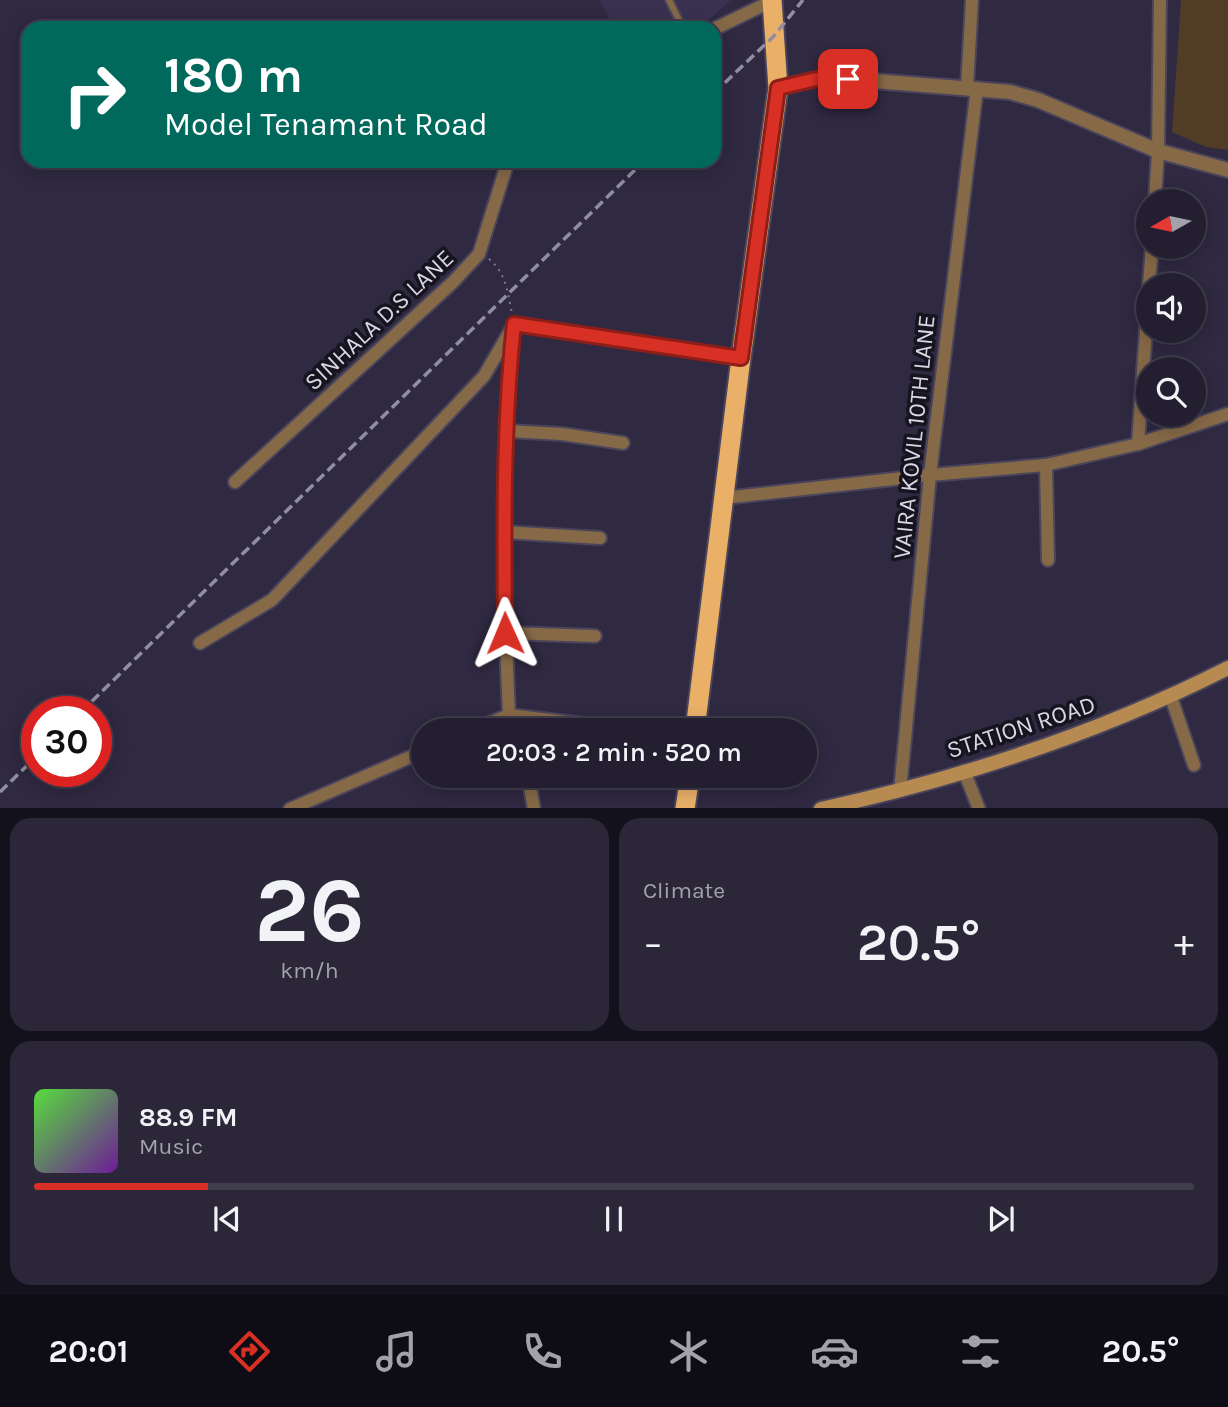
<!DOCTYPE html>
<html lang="en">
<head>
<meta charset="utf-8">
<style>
  :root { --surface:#231f31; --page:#2b2739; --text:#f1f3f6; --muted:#a3a2ab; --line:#403d4d; --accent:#d93025 }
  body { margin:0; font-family:Karla,sans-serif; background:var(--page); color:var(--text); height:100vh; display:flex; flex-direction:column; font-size:26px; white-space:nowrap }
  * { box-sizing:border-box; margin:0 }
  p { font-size:23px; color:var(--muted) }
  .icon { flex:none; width:38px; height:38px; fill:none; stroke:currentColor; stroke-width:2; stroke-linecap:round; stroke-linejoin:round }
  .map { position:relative; height:808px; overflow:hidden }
  .details { display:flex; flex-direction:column; gap:10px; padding:10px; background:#13111b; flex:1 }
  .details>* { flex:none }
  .hud { position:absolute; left:21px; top:21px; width:700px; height:147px; border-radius:21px; box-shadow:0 4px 18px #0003,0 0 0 2px var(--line); background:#00695c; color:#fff; overflow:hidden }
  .needle { width:46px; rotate:261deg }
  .fabs { position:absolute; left:1136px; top:189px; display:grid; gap:14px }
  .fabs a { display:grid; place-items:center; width:70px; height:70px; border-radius:50%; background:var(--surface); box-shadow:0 4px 18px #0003,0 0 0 2px var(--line); font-size:35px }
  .speed { position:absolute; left:21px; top:696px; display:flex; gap:14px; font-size:35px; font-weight:700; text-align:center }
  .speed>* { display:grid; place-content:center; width:91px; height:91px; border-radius:50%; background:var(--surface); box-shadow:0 4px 18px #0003,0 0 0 2px var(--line); line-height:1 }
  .speed .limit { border:10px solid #d22; background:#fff; color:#111 }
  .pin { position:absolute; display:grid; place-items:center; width:60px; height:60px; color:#fff; margin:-30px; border-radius:14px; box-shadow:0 4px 10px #0006 }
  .me { position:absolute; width:77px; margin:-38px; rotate:359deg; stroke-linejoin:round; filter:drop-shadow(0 0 5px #0008) }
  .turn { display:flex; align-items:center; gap:24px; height:147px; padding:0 28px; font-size:32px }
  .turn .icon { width:91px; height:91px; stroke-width:2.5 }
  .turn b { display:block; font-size:49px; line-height:60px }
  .big { font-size:52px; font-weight:600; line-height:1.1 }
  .details .card { flex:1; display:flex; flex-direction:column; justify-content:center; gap:10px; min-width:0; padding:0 24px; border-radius:21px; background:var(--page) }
  .details .dial { align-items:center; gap:0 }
  .dial b { font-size:91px; line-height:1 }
  .song { display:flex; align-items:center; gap:21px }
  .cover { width:84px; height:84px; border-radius:10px; background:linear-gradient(135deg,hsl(110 70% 55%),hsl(280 70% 35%)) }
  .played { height:7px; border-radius:4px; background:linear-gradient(90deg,var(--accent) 15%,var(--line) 15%) }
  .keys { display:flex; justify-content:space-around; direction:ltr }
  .heat { display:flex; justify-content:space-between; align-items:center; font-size:38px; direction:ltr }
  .details .tiles { flex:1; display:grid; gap:10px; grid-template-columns:1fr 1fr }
  .card:last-child { grid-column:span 2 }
  .trip { position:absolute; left:411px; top:718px; width:406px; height:70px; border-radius:35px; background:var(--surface); box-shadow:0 4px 18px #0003,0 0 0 2px var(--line); font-weight:600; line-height:70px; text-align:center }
  .menu { display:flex; height:112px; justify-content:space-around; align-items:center; background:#0e0c14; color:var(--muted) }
  .menu .icon { width:49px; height:49px }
  .menu .on { color:var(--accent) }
  .menu b { font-size:32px; color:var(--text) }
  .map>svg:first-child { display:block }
  .built { fill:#3a3150 }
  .green { fill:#513d25 }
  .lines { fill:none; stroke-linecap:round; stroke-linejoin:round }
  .service-casing { stroke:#4a455b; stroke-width:10 }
  .minor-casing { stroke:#4a455b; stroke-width:16 }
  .tertiary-casing { stroke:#4a455b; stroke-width:18 }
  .secondary-casing { stroke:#4a455b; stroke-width:18 }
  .trunk-casing { stroke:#4a455b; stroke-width:23 }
  .path { stroke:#817c90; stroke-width:2; stroke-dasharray:2 5; stroke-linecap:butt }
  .service { stroke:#866947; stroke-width:6 }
  .minor { stroke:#866947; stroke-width:12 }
  .tertiary { stroke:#866947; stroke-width:14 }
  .secondary { stroke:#b78a52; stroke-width:14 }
  .trunk { stroke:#eab068; stroke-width:19 }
  .rail { stroke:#928ea1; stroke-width:3.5; stroke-dasharray:10 5; stroke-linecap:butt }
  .route-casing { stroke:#8d1f18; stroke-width:18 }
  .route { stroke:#d93025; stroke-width:12 }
  .labels { text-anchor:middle; stroke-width:7; stroke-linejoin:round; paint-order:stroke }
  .street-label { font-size:24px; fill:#dad6e6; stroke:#16141e }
</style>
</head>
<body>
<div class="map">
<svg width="1228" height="809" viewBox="0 0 1228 809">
  <rect width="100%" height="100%" fill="#2f2941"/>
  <path class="built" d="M600,0h131l-32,28h-85z"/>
  <path class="green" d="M1181,0h47v150l-22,-3 -34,-15z"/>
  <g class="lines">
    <g class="service-casing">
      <path id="service" d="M669,0l14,28"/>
    </g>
    <g class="minor-casing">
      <g id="minor">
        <path d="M503,28h9"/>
        <path d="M714,29l58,-28"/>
        <path d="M967,87l5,-87"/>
        <path d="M1155,201l3,-50 2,-151"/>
        <path d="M1149,285l3,-38"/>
        <path d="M506,431l56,3 61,9"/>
        <path d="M1138,444l10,-143"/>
        <path d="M1046,465l2,95"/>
        <path d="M235,482l218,-200 26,-28 29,-93"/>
        <path d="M724,498l206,-23 116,-10 92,-21 90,-30"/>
        <path d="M504,532l96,6"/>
        <path d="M505,633l90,3"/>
        <path d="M200,643l72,-43 212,-224 28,-48"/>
        <path d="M1171,697l23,68"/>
        <path d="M473,730l36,-15 107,13 54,2"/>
        <path d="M515,730l-6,-15c-6,-131 -8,-261 5,-391l227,34"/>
        <path d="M964,771l15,38"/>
        <path d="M528,775l6,34"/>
        <path d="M667,775l22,4"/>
        <path d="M900,791l30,-316 47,-387"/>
        <path d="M290,809l134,-58"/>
      </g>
    </g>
    <g class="tertiary-casing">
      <path id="tertiary" d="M778,88l47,-11 185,15 28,8 120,51 70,19"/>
    </g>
    <g class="secondary-casing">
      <path id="secondary" d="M821,809c141,-31 279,-76 407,-141"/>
    </g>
    <g class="trunk-casing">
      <g id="trunk">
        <path d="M695,730l46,-372 37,-270 -6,-88"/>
        <path d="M685,809l5,-34"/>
      </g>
    </g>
    <path class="path" d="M489,259c18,15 18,33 23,54"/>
    <use href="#service" class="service"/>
    <use href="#minor" class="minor"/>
    <use href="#tertiary" class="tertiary"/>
    <use href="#secondary" class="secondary"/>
    <use href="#trunk" class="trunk"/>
    <g class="rail">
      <path d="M714,93l59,-56 30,-37"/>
      <path d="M81,712l563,-551"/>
      <path d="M0,792l37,-36"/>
    </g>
  </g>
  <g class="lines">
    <g class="route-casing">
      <path id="route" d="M505,633c-1,-103 -2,-206 9,-309l227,34 37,-270 47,-11 23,2"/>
    </g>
    <use href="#route" class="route"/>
  </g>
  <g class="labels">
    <g class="street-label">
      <text transform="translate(379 320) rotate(-43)" y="8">SINHALA D.S LANE</text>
      <text transform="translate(914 437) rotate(-84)" y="8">VAIRA KOVIL 10TH LANE</text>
      <text transform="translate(1021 727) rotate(-18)" y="8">STATION ROAD</text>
    </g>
  </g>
</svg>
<div class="fabs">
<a><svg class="needle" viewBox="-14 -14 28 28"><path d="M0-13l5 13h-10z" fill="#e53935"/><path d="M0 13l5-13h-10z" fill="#a3a2ab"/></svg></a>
<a><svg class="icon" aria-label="sound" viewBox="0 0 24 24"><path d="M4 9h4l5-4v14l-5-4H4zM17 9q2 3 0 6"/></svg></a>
<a><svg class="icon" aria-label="search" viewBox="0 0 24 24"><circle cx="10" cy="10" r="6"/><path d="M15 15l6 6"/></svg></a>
</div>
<div class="speed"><div class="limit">30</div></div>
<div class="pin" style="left:848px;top:79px;background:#d93025"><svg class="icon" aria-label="arrive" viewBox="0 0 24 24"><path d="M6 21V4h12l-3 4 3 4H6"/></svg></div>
<svg class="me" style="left:505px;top:633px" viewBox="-20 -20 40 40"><path d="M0-17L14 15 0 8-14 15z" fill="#d93025" stroke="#fff" stroke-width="4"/></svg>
<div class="trip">20:03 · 2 min · 520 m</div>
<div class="hud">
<div class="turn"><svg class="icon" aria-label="right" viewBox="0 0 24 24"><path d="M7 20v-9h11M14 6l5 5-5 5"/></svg><div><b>180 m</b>Model Tenamant Road</div></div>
</div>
</div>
<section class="details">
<div class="tiles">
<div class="card dial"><b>26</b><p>km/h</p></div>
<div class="card"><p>Climate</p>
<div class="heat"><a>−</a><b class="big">20.5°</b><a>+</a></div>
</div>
<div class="card">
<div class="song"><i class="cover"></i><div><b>88.9 FM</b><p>Music</p></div></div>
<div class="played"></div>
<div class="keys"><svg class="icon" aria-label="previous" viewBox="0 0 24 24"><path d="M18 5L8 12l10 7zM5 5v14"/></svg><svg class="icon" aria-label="pause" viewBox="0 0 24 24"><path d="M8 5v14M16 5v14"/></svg><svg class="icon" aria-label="next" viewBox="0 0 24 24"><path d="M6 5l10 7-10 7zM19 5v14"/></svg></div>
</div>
</div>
</section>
<nav class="menu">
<b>20:01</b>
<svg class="icon on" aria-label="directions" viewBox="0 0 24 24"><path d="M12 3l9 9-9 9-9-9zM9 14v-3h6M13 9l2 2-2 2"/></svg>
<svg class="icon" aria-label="music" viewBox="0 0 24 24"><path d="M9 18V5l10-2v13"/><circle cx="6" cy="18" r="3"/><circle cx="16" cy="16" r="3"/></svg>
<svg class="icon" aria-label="phone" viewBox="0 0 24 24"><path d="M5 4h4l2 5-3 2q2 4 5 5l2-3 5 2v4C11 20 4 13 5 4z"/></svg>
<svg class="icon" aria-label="climate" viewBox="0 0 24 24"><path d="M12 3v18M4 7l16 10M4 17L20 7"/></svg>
<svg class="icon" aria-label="car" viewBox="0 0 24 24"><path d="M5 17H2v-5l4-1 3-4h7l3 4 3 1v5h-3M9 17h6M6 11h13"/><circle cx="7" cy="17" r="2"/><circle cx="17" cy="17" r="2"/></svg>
<svg class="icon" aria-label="filters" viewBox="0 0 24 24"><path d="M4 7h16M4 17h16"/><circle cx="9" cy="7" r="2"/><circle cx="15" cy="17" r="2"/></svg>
<b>20.5°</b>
</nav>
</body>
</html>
